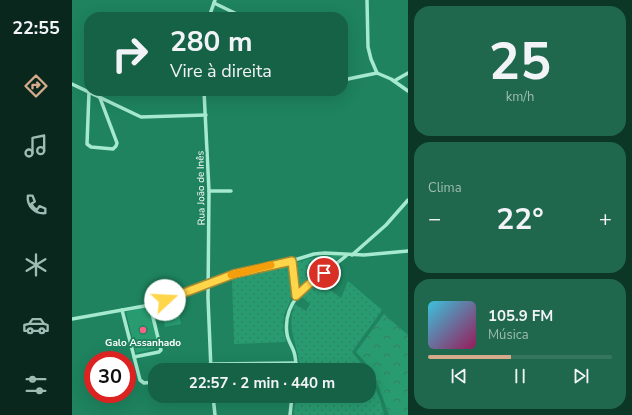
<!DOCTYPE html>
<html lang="pt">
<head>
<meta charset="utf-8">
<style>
  :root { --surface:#166246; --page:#1f684d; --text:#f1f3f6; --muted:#9ebcb3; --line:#35765f; --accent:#d6ab8b }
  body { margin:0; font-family:"Nunito Sans",sans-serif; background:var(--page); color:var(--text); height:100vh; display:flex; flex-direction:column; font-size:15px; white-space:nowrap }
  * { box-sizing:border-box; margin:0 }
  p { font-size:13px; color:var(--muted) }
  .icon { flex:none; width:22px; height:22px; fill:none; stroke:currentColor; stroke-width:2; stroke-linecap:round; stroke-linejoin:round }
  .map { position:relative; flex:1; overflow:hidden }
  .drawer { display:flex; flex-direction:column; gap:6px; padding:6px; background:#0c3626; width:224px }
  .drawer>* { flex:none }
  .guide { position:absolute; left:12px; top:12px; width:264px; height:84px; border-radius:16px; box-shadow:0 4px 16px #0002; background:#166246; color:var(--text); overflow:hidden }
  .speed { position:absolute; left:12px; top:351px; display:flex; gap:8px; font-size:20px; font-weight:700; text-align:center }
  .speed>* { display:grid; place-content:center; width:52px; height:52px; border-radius:50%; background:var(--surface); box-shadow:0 4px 16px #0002; line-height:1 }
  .speed .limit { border:6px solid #d22; background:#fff; color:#111 }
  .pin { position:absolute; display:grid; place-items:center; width:34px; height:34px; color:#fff; margin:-17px; border:2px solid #fff; border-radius:50%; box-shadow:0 1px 4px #0007 }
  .me { position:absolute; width:44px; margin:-22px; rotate:70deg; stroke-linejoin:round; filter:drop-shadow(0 0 3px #0008) }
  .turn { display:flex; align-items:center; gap:14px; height:84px; padding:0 20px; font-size:18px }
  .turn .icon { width:52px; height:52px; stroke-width:2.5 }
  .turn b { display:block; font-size:28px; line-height:34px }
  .big { font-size:30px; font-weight:700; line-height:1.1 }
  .drawer .widget { flex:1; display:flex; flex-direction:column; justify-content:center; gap:6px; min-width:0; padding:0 14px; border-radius:16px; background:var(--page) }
  .drawer .dial { align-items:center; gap:0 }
  .dial b { font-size:52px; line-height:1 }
  .song { display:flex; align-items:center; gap:12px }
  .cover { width:48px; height:48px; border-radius:6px; background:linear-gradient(135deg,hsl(190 70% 55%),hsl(330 70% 35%)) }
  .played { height:4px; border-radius:2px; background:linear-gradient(90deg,var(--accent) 45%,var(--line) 45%) }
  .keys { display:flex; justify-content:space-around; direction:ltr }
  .heat { display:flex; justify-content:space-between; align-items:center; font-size:22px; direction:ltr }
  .trip { position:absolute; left:76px; top:363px; width:228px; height:40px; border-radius:16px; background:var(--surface); box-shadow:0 4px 16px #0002; font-weight:700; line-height:40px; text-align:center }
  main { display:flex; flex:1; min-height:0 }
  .tabs { display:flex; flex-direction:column; width:72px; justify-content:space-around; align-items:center; background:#09271c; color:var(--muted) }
  .tabs .icon { width:28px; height:28px }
  .tabs .on { color:var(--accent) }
  .tabs b { font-size:18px; color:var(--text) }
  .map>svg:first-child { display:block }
  .grass { fill:url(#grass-dots) }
  .forest { fill:url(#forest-crowns) }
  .pitch { fill:#289c70 }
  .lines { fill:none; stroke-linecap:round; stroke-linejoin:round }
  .minor { stroke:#a5e9cf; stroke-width:3.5 }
  .route-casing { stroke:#a68a30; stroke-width:10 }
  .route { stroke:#ffd54a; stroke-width:7 }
  .slow { stroke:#f59e0b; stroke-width:7 }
  .poi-dot { fill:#f86484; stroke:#1e835e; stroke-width:1.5 }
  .labels { text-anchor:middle; stroke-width:4; stroke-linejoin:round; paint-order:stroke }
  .street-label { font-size:10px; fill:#fff; stroke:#1e835e }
  .poi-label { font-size:10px; font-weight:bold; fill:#fff; stroke:#1e835e }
</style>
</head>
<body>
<main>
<nav class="tabs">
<b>22:55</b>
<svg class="icon on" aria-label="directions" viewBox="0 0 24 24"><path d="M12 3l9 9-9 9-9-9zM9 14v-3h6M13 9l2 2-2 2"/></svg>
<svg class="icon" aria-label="music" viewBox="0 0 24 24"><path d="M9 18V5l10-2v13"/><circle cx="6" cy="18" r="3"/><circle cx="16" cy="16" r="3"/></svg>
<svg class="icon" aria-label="phone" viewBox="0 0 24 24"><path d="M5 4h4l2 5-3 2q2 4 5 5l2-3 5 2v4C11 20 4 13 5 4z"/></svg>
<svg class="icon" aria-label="climate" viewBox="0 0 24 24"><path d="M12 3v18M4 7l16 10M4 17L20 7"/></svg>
<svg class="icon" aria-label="car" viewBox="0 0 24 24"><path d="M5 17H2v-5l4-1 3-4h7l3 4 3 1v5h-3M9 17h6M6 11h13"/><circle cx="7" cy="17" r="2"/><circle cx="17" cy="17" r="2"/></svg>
<svg class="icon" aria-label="filters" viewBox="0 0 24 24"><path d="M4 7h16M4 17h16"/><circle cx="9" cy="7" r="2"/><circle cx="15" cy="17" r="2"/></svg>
</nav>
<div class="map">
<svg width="336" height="415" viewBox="0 0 336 415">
  <defs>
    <pattern id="grass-dots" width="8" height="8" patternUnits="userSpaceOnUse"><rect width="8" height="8" fill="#289c70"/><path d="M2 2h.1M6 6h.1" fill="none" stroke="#358063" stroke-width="1.8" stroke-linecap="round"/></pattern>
    <pattern id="forest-crowns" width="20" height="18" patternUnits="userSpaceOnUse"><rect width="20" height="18" fill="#289c70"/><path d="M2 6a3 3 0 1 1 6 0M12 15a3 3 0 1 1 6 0" fill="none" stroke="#358063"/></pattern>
  </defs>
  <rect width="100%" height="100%" fill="#1e835e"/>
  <g class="grass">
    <path d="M261,255l9,1 -39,28 -5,7 -4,-28 25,-7z"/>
    <path d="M216,266l4,31 -8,18 -1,14 3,13 -52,2 -2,-66z"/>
    <path d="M247,281l22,17 7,-17 34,29 -30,42 15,18h-67c-1,-26 -15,-40 -5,-66l11,7 4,-7 -9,-8z"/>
    <path d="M297,372l11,28 4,15h-91l4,-19h72z"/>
  </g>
  <path class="forest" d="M312,314l24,21v80h-19l-16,-44 -17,-19z"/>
  <g class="pitch">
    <path d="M78,306l10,41 -24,6 -10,-41z"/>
    <path d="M107,313l2,11 -16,3 -2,-11z"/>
  </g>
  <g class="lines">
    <g class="minor">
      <path d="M295,0l1,47 3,12 6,14"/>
      <path d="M142,3l29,14"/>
      <path d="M137,17l6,-17"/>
      <path d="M271,80l34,-7 14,6 17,12"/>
      <path d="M322,81l14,-8"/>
      <path d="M0,84l69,33 65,-2"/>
      <path d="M132,91l5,100 -1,107 3,72"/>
      <path d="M17,92l-2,52 4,3 22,2 3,-3 1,-3 -17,-45"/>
      <path d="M137,191h22"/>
      <path d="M280,255l34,-30 22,-25"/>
      <path d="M219,261l6,36"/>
      <path d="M50,310l18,70 4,3 11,-1"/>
      <path d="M0,319l78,-14 84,-32 57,-12 23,-7 11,-1 39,2 44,-4"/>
      <path d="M62,357l25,-5 2,-2 -11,-45"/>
      <path d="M138,364l86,-1"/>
      <path d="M224,370c0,-6 0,-12 -2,-18 -2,-6 -6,-11 -7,-18 -6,-40 35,-57 60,-79"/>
      <path d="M141,396l2,19"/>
      <path d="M218,415l2,-19"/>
    </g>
  </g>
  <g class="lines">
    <g class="route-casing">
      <path id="route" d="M93,300l69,-26 58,-13 4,35 13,-12 15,-11"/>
    </g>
    <use href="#route" class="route"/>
    <path class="slow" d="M159,275l40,-10"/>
  </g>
  <circle class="poi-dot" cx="71" cy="330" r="4"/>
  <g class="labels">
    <g class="street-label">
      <text transform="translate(128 188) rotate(-91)" y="4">Rua João de Inês</text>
    </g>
    <g class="poi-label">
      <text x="71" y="346">Galo Assanhado</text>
    </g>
  </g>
</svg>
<div class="speed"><div class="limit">30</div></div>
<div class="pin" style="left:252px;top:273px;background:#d93025"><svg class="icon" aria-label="arrive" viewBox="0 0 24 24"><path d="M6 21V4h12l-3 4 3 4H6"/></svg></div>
<svg class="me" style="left:93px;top:300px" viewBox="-20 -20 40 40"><circle r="19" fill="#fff"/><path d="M0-13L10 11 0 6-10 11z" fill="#ffd54a"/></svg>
<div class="trip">22:57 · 2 min · 440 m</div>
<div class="guide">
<div class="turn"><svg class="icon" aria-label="right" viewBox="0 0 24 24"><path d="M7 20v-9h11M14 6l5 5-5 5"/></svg><div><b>280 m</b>Vire à direita</div></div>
</div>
</div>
<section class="drawer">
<div class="widget dial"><b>25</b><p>km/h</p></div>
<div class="widget"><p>Clima</p>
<div class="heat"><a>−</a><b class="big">22°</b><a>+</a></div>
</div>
<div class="widget">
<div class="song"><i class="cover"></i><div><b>105.9 FM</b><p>Música</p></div></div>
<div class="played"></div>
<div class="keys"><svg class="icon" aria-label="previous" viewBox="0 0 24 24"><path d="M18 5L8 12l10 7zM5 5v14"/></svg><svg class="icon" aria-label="pause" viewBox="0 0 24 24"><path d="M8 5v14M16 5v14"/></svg><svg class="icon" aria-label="next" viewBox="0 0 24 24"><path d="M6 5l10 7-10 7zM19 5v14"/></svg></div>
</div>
</section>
</main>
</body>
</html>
